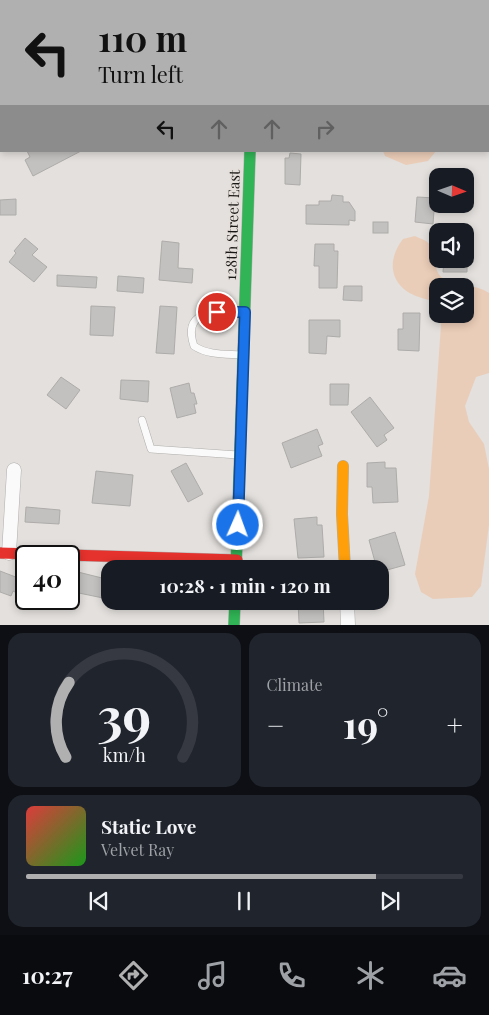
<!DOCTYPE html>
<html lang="en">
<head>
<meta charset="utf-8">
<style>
  :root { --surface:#171b24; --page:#20242c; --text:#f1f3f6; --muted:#9ea1a6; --line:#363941; --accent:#b0b0b1 }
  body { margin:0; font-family:"Playfair Display",serif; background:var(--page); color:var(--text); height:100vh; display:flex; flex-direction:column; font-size:19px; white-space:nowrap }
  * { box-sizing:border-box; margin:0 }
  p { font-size:16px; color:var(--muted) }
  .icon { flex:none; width:28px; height:28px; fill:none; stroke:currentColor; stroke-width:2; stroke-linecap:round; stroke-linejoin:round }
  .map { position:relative; height:625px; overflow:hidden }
  .sheet { display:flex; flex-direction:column; gap:8px; padding:8px; background:#0d0f14; flex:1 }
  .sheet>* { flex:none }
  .hud { position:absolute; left:0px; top:0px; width:490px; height:152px; box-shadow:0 2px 8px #0003; background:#b0b0b1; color:#111; overflow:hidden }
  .needle { width:32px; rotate:92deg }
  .buttons { position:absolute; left:429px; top:168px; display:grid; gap:10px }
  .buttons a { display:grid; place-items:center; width:45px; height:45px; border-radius:10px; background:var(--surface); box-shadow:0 2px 8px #0003; font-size:25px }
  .speed { position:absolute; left:15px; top:545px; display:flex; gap:10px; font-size:25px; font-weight:700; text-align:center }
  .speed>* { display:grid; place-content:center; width:65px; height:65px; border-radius:50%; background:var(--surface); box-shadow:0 2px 8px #0003; line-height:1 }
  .speed .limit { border:2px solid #111; border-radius:8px; background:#fff; color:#111 }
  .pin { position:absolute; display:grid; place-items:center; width:42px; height:42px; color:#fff; margin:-21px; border:2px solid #fff; border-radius:50%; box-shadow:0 1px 5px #0007 }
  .me { position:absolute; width:55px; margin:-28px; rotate:2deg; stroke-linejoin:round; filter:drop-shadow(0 0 4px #0008) }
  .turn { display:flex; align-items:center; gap:18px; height:105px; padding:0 15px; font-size:22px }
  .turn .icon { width:65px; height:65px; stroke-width:2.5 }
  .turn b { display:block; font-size:35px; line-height:42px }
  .lanes { display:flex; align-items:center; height:48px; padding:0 15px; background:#0003; justify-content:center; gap:25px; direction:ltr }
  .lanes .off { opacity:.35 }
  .big { font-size:38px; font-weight:700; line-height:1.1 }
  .sheet .card { flex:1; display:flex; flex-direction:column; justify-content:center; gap:8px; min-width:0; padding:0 18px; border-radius:15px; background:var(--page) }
  .sheet .dial { align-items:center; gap:0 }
  .dial svg { height:130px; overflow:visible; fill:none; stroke:var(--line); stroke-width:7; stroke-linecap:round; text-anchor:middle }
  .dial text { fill:var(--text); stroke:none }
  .song { display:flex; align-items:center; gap:15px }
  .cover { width:60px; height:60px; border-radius:8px; background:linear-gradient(135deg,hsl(0 70% 55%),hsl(120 70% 35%)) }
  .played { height:5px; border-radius:2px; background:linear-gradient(90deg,var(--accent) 80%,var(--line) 80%) }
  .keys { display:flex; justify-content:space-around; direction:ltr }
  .heat { display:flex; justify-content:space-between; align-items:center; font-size:28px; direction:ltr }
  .sheet .tiles { flex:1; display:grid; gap:8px; grid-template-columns:1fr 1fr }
  .card:last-child { grid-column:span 2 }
  .trip { position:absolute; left:101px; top:560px; width:288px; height:50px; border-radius:15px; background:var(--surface); box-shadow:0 2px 8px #0003; font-weight:700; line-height:50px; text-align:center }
  .tabs { display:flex; height:80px; justify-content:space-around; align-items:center; background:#090b0e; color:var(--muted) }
  .tabs .icon { width:35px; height:35px }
  .tabs .active { color:var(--accent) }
  .tabs b { font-size:22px; color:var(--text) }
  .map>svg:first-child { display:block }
  .green { fill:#eacdb8 }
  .building { fill:#c3c1bf; stroke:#aeacaa }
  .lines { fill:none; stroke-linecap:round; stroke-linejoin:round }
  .lane-casing { stroke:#b0aeac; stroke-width:8 }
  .street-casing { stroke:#b0aeac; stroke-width:15 }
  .fast-casing { stroke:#b0aeac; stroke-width:12 }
  .slow-casing { stroke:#b0aeac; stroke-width:12 }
  .jam-casing { stroke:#b0aeac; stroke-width:12 }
  .lane { stroke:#fbfafa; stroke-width:7 }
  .street { stroke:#fbfafa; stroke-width:14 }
  .fast { stroke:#30b455; stroke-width:11 }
  .slow { stroke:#ff9f0a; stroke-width:11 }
  .jam { stroke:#e5322d; stroke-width:11 }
  .route-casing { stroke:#114b97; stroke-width:12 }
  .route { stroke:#1a73e8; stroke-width:9 }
  .labels { text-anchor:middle; stroke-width:4; stroke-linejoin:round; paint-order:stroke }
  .street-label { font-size:15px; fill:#1a1816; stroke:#e5dfdb }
</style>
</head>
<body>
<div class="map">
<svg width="489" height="625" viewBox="0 0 489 625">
  <rect width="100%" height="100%" fill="#e3e0dd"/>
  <g class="green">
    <path d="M276,0h213v49v-48z"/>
    <path d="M383,151h53l-8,10 -22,4 -21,-9z"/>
    <path d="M415,236c3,2 8,3 11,5 13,9 4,30 18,38 13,8 30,4 45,14v80l-13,4 -11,29 4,16 15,22 5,25v56l-8,61 -9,11 -39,2 -12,-7 -6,-18 14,-78 12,-171 -2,-11h26v-28h-27l-1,17c-7,-4 -10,-3 -18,-6 -28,-9 -34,-35 -16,-58z"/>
  </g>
  <g class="building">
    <path d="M27,151h54l-48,25 -8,-16 5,-3z"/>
    <path d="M290,153l11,1 -1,31 -15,-1v-26h4z"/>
    <path d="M332,195l11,1v6h6l6,9v10l-6,-1v5l-43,-1v-19h13v-4h12z"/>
    <path d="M417,197l18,1 -2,26 -18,-2z"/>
    <path d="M16,199v16h-16v-15z"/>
    <rect x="373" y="222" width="15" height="11"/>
    <path d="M25,238l13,11 -6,6 15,12 -13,15 -25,-20 7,-9 -2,-2z"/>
    <path d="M162,241l17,2 -1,25 15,1 -1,14 -33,-3z"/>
    <path d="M315,244h19v7h4l-1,37h-18v-22h-5z"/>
    <path d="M444,259h23v13h-24z"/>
    <path d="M57,275l40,2 -1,11 -39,-2z"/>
    <path d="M118,276l26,2 -1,15 -26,-2z"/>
    <path d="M344,286h18v15l-19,-1z"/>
    <path d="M91,306l24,1 -2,29 -23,-1z"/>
    <path d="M160,306l17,1 -3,47 -18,-1z"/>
    <path d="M403,313h17l-1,38 -21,-1v-21h5z"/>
    <path d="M309,320h31v17l-13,-1 -1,18 -17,-1z"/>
    <path d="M61,377l19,13 -14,19 -19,-14z"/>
    <path d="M121,380l28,1 -1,21 -28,-3z"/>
    <path d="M189,383l2,10h3l3,11h-3l2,9 -19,5 -7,-30z"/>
    <path d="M330,384h19l-1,21h-18z"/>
    <path d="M370,397l24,31 -10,7 3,5 -10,7 -26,-35z"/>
    <path d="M317,429l6,15 -5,2 4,10 -31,12 -9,-25z"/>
    <path d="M385,462v6h11l2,34 -25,1 -1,-16h-5v-24z"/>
    <path d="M186,463l17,31 -15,8 -17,-31z"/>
    <path d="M96,471l37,4 -3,31 -38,-3z"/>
    <path d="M26,507l34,3 -1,14 -34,-2z"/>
    <path d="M317,517v8h5l2,32 -26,1 -4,-39z"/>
    <path d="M395,532l10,33 -25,7v-3h-3l-8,-29z"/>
    <path d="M0,571l26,10v8l-3,7 -10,-5 -2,5 -11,-4z"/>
    <path d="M69,572l9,2v-2l32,8 -2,19 -39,-8z"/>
    <path d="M298,601h25l1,21 -25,1z"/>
  </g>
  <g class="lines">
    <g class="lane-casing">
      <g id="lane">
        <path d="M240,355c-16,-1 -32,0 -46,-9 -13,-38 24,-34 48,-34"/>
        <path d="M142,420l9,29 87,6"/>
      </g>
    </g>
    <g class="street-casing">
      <g id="street">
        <path d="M9,553l5,-83"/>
        <path d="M347,601l1,24"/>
      </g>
    </g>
    <g class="fast-casing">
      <g id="fast">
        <path d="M255,0v1"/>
        <path d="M236,569l14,-418"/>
        <path d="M234,625l1,-24"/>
      </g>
    </g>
    <g class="slow-casing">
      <path id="slow" d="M343,466l-1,48 3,55"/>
    </g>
    <g class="jam-casing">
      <path id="jam" d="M0,553l237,7"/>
    </g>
    <use href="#lane" class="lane"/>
    <use href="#street" class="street"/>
    <use href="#fast" class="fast"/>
    <use href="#slow" class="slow"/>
    <use href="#jam" class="jam"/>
  </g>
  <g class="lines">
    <g class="route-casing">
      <path id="route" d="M217,312h28l-7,213"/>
    </g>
    <use href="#route" class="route"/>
  </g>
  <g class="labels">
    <g class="street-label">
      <text transform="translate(233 225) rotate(-88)" y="5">128th Street East</text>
    </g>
  </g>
</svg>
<div class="buttons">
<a><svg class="needle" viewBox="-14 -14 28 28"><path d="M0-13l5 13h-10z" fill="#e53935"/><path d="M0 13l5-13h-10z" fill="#9ea1a6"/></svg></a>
<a><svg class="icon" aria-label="sound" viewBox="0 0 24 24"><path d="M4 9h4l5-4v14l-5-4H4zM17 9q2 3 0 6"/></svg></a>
<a><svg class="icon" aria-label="layers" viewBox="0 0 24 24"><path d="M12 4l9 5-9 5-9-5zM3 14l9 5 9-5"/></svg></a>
</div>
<div class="speed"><div class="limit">40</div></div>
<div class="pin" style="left:217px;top:312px;background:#d93025"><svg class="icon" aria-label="arrive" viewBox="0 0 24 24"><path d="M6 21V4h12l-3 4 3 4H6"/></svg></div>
<svg class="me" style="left:238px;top:525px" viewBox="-20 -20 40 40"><circle r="17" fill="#1a73e8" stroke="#fff" stroke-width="3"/><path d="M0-11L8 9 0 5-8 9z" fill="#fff"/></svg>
<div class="trip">10:28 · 1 min · 120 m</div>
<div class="hud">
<div class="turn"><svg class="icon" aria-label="left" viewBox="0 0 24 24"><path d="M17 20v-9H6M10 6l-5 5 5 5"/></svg><div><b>110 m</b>Turn left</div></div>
<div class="lanes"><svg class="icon" aria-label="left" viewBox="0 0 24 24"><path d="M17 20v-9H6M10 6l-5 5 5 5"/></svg><svg class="icon off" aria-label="ahead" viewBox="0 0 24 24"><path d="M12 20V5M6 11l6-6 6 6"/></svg><svg class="icon off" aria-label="ahead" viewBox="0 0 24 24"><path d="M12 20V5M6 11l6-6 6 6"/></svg><svg class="icon off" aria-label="right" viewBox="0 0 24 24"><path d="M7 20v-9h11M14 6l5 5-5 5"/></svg></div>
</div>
</div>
<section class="sheet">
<div class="tiles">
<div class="card dial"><svg viewBox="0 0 100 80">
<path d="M14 69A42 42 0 1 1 86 69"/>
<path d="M14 69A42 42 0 0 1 16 23" stroke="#b0b0b1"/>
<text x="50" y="56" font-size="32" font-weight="700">39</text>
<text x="50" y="72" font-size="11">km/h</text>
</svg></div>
<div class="card"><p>Climate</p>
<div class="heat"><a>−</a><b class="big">19°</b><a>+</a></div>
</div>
<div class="card">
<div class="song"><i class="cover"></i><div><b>Static Love</b><p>Velvet Ray</p></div></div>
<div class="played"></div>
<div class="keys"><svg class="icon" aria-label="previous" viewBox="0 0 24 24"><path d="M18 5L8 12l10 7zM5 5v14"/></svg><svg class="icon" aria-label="pause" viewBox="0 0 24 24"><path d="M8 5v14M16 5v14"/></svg><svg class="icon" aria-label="next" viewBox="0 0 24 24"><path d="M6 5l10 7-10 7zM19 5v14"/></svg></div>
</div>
</div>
</section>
<nav class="tabs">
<b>10:27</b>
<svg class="icon active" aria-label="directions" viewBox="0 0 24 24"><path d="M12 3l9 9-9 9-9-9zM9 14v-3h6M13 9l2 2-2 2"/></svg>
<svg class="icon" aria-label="music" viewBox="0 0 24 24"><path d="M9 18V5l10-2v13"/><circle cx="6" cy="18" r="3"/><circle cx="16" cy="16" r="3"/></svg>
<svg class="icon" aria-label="phone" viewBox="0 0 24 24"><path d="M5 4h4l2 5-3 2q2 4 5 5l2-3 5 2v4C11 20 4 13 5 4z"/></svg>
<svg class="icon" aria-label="climate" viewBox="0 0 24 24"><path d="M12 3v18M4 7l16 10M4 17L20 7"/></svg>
<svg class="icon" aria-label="car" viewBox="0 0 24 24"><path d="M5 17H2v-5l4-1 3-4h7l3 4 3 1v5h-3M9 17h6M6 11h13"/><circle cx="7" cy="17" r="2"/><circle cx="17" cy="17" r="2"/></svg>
</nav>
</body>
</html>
